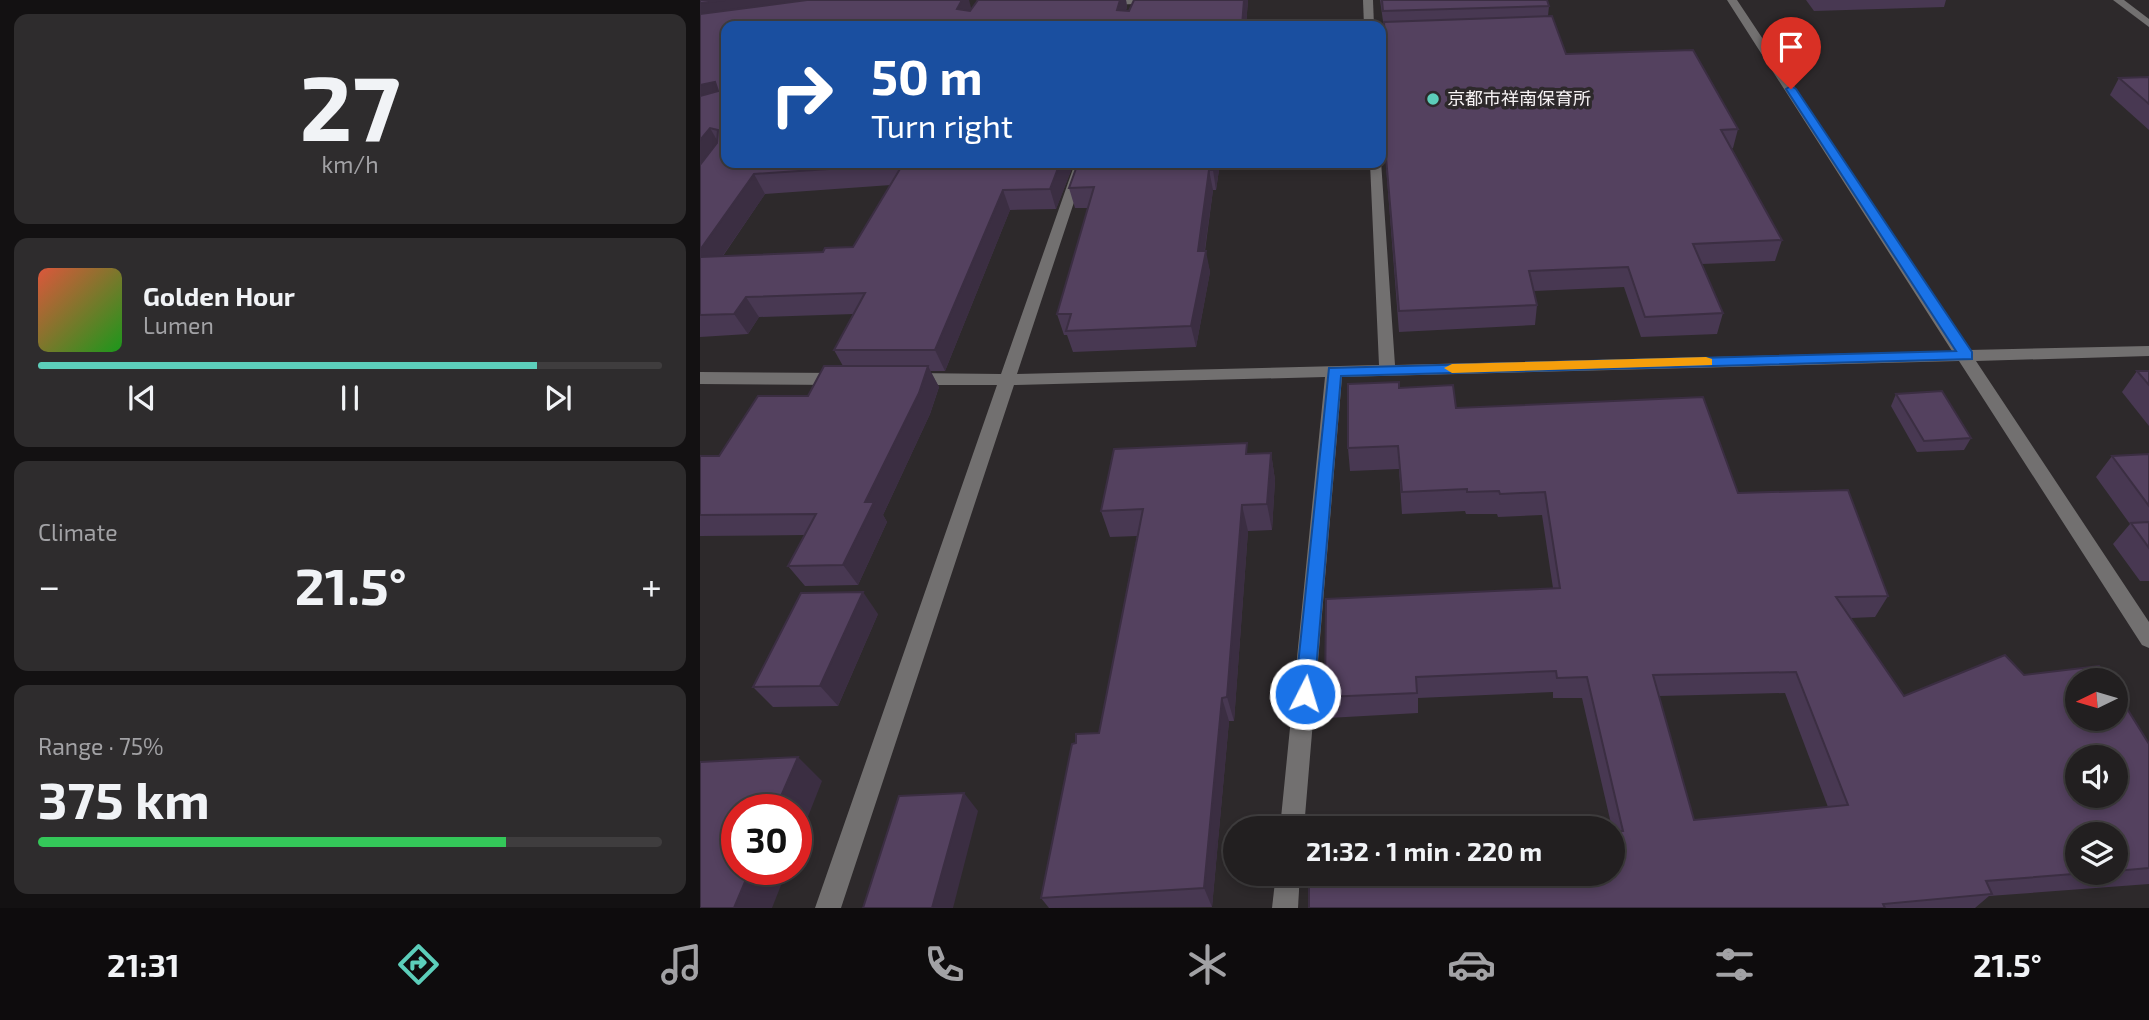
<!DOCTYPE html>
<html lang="en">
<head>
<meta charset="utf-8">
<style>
  :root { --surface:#221f20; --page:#2e2c2d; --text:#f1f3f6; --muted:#a2a2a5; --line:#3f3d3e; --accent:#5cceba }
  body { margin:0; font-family:"Exo 2","Noto Sans JP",sans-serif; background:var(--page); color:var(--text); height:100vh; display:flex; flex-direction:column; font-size:26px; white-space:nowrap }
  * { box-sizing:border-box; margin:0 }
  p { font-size:23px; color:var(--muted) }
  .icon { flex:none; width:38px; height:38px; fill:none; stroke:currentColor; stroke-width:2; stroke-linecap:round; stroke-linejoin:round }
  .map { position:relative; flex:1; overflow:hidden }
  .side { display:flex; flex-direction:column; gap:14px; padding:14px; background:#131112; width:700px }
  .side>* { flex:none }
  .banner { position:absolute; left:21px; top:21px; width:665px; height:147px; border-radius:14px; box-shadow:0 4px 10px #0003,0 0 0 2px var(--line); background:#1a4fa0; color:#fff; overflow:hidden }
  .needle { width:46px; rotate:265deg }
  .controls { position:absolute; left:1365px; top:668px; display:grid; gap:14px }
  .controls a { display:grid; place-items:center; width:63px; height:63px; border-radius:50%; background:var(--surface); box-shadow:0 4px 10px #0003,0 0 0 2px var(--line); font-size:35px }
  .speed { position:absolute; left:21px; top:794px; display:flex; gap:14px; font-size:35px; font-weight:700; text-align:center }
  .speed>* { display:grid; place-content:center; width:91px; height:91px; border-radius:50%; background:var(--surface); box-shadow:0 4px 10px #0003,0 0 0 2px var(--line); line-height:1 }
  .speed .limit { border:10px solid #d22; background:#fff; color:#111 }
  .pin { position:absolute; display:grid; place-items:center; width:60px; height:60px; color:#fff; margin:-72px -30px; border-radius:50% 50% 50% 0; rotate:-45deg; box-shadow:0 0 7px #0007 }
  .pin .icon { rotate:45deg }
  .me { position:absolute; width:77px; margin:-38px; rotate:5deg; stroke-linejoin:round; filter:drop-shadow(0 0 5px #0008) }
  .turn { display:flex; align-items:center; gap:24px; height:147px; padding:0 35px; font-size:32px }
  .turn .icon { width:91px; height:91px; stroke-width:2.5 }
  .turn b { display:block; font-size:49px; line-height:60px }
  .big { font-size:52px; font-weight:700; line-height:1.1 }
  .side .card { flex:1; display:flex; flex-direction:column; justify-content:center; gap:10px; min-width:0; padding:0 24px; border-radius:14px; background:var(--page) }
  .side .dial { align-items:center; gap:0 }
  .dial b { font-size:91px; line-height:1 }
  .song { display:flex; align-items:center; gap:21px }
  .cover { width:84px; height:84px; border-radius:10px; background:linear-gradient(135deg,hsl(10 70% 55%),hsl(120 70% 35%)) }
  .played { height:7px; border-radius:4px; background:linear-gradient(90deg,var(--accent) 80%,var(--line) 80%) }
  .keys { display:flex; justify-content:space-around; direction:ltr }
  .heat { display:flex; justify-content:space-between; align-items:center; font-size:38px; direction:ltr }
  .charge { height:10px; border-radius:5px; background:linear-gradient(90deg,#34c759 75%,var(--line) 0) }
  .trip { position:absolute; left:523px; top:816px; width:402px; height:70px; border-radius:35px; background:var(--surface); box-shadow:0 4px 10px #0003,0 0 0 2px var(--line); font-weight:700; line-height:70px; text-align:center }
  .menu { display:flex; height:112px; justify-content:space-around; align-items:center; background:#0e0c0d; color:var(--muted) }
  .menu .icon { width:49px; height:49px }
  .menu .selected { color:var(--accent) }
  .menu b { font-size:32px; color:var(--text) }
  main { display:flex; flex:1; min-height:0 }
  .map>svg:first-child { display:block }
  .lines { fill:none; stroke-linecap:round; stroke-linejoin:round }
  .minor { fill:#727070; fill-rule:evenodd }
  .wall { fill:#483852; fill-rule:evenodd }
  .shaded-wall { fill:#3b2e42 }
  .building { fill:#54415f; stroke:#3b2e42; stroke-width:2; fill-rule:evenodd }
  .route { fill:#1a73e8; stroke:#114b97; stroke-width:2 }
  .slow { fill:#f59e0b }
  .poi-dot { fill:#5cceba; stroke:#2d292b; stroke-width:2.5 }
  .labels { text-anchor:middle; stroke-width:7; stroke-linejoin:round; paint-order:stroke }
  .far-poi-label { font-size:18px; fill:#f6f3f4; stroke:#2d292b; text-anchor:start }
</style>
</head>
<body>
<main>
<section class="side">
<div class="card dial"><b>27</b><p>km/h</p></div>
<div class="card">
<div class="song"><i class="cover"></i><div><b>Golden Hour</b><p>Lumen</p></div></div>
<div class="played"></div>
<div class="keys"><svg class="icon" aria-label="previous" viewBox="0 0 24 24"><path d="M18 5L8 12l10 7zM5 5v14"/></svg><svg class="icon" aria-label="pause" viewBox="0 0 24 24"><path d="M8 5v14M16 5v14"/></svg><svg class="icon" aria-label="next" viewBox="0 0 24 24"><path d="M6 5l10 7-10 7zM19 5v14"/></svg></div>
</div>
<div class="card"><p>Climate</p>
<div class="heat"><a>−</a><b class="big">21.5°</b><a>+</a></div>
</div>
<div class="card"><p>Range · 75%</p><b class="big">375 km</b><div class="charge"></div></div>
</section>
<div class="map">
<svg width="1449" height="908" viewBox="0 0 1449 908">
  <rect width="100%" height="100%" fill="#2d292b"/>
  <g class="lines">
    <g class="minor">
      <path d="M398,0h43l1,1 -5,3 -35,1 -4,-1z"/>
      <path d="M663,0h10l1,26h-10z"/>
      <path d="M1027,0h10l232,350 180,-4v10l-173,5 173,261v26l-7,-3 -183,-284 -617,16 -38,451h-24l45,-451 -311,8 -173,523h-26l182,-523h-84l-8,-6 8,-6 88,1 74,-211h12l-70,211 362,-9 -9,-202 11,-2 14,204 557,-14z"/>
      <path d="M1413,0h11l25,19v8z"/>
      <path d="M0,372l140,1 8,6 -8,6 -140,-1z"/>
      <path d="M576,873h24l-2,35h-26z"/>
    </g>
  </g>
  <g class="wall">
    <path d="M0,0l272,9 6,-9h148l1,7 -1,3 3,1 5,-11h114l-2,26h-520l348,137 -18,46 -46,1 -65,161h-15l9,16 -9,27 -47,101 4,7 -29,63 -53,1 -17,-20 17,-31 -105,1v-80h19l89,-60 35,-30 -9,-16 20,-36 -95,3 -11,17 -48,3zM191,185l-38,62 -30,5 -100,4 42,-62z"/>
    <path d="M680,0h167l2,6 -1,10 18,38 172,75 -5,19 -2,1 51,91 -7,21 -73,3 21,49 -6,21 -76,3 -17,-50 -90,4 3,14 -2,20 -136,7 -14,-179h-4v-96h5l-2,-29z"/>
    <path d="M1106,0h140l-2,7 -130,4z"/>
    <path d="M1449,77v53l-39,-35 9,-17z"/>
    <path d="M520,163l-4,27h-3l-8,61 5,21 -14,75 -123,5 -6,-17h-3l-7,-21 31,-106h-13l-6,-20z"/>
    <path d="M1437,371h12v55l-27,-34z"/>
    <path d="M699,388l57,20 282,85 150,103 -13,21 -24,1 53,78 120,-21 125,69v140l-160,12 -14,12h-666l305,-35v-45h-2l-30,-130h-29v-6l-135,6v15l-90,5 -3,-21 228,-109 -11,-73 -44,2 -1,-3h-31l-1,-3 -63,3 -3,-45 -49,2 -2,-23zM1085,693l43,114 -134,13 -35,-124zM1416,835v38h-39z"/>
    <path d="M1196,394l75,44 -7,12 -47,2 -26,-46z"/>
    <path d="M571,453l4,27 -3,50 -24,1 -14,190h-5l-17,186 -163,1 -8,-10 35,-155 23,-10 38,-197 -27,1 -9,-26 148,-57z"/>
    <path d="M1449,454v127h-9l-27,-37 17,-20 -34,-47 16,-21z"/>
    <path d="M178,614l-40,92 -65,1 -20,-20z"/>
  </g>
  <g class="shaded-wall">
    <path d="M25,0h110l-135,22v-19z"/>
    <path d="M262,0h7l3,11 -15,-2z"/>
    <path d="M420,0h6l1,7 -6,19 -4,-16z"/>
    <path d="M544,0h4l-2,26h-4z"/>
    <path d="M15,82l10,18 -25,6v-21z"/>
    <path d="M10,128l11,19 -21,27v-34z"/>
    <path d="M360,163h14l-18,46 -6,-20z"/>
    <path d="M514,163h6l-4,27 -3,-20z"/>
    <path d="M509,170l4,20 -11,79 4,-18 4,21 -14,75 -5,-21 7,-75z"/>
    <path d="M54,174l11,20 -57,83 -8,-13v-14z"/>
    <path d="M303,190l7,20 -65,161 -10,-21z"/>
    <path d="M46,297l13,20 -11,17 -14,-20z"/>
    <path d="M228,366l11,21 -9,27 -47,101 4,7 -29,63 -15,-20 22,-63z"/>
    <path d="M571,453l4,27 -3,50 -5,-26z"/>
    <path d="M542,505l6,26 -14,190 -7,-24z"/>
    <path d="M163,592l15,22 -40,92 -18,-20z"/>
    <path d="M522,698l7,23 -17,186 -8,-19z"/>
    <path d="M98,757l24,24 -26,66v-37h-21z"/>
    <path d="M264,793l14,18 -25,97h-21z"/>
    <path d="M50,870h37l-15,38h-38z"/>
  </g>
  <g class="building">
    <path d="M0,0h25l-25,3z"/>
    <path d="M107,0h155l-5,9 13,2 8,-11h142l-3,10 12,1 5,-11h110l-2,26h-516v137h334l-10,26 -47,1 -68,160h-101l31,-57 -119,4 -12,17 -34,1v-58l123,-5 2,-4 28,-1 50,-83 -149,10 -54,76v-85l17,-22 1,-13 -8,-2 -10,12v-44l18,-5 -3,-9 -15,3v-71z"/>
    <path d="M682,0h165l2,6 -166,5z"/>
    <path d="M852,16l14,38 127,-4 45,79 -17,1 61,110 -89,4 30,69 -78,4 -17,-50 -99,4 8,34 -138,6 -15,-178 -3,1v-77h5l-2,-35z"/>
    <path d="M1449,77v27l-30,-26z"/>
    <path d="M378,163h136l-1,7h-4l-11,81h8l-15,75 -125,5 5,-17h-14l37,-127 -25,1z"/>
    <path d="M124,366h104l-9,27 -54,109h9l-31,63 -55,1 28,-52 -116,1v-59h19l39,-60h50z"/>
    <path d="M1437,371h12v14z"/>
    <path d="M699,382v6l54,-3 3,23 247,-11 35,96 110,-3 40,106 -52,1 68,99 101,-41 19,20 75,-9 10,15h-32v38h39v-28l33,53v124l-33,3v-36h-39v38h9l-100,8 6,13 -109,10 2,4h-576v-35h305v-42h9l-36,-154 -30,1 -1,-7 -140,6 1,16 -92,4 1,-98 234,-11 -15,-96 -45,2 -1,-3 -32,1v-3l-65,3 -4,-46 -50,2v-64zM1096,672l52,133 -154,15 -41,-145zM1377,758h39v38h-39z"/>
    <path d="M1242,391l29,47 -47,3 -28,-47z"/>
    <path d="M547,443l-1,11 25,-1 -4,51 -25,1 -15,192 -5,1 -18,190 -163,10 31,-154 4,-1v-9l23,-1 44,-224 -42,2 13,-62z"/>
    <path d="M1449,454v52l-37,-50z"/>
    <path d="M1449,522v26l-18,-25z"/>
    <path d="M163,592l-43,94 -67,1 48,-94z"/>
    <path d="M98,757l-23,53h-38v60h13l-16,38h-34v-146z"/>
    <path d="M264,793l-32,115h-69l36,-112z"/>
  </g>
  <path class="route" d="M1091,86l5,3 176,263v7l-631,17 -27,318 -2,6 -7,2 -7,-2 -3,-6 34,-326 627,-17 -170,-262z"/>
  <path class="slow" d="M1006,357l6,2v6l-260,8 -8,-5 8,-4z"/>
  <circle class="poi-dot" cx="733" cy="99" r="7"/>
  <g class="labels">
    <g class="far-poi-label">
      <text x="747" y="105">京都市祥南保育所</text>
    </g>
  </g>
</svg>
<div class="controls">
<a><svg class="needle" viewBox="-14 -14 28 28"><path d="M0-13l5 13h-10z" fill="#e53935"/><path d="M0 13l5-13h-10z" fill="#a2a2a5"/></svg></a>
<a><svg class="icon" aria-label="sound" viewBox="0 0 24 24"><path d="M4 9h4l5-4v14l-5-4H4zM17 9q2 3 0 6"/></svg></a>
<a><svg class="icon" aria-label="layers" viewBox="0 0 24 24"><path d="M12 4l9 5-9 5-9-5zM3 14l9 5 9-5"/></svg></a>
</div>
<div class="speed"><div class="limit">30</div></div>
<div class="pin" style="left:1091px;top:89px;background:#d93025"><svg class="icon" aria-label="arrive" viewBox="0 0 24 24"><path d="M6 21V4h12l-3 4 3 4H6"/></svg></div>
<svg class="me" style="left:605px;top:694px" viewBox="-20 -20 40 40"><circle r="17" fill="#1a73e8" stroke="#fff" stroke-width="3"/><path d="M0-11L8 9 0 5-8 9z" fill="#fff"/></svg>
<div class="trip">21:32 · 1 min · 220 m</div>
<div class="banner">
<div class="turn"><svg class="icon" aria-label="right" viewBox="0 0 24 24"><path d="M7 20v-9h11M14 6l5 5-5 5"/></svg><div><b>50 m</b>Turn right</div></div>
</div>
</div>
</main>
<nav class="menu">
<b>21:31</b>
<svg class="icon selected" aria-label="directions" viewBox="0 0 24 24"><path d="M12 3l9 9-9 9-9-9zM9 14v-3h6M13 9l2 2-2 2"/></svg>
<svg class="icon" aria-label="music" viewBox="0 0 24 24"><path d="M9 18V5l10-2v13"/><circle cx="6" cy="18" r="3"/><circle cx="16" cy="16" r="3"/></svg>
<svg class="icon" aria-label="phone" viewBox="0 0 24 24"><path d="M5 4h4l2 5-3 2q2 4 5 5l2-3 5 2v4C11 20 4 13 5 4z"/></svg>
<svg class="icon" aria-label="climate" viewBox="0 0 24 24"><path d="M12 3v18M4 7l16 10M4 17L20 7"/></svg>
<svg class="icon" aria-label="car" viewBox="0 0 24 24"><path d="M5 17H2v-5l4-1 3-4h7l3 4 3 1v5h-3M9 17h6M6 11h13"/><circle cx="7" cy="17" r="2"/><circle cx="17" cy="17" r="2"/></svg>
<svg class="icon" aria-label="filters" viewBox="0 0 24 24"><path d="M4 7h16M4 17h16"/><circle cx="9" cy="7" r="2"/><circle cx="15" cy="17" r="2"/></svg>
<b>21.5°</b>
</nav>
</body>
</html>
